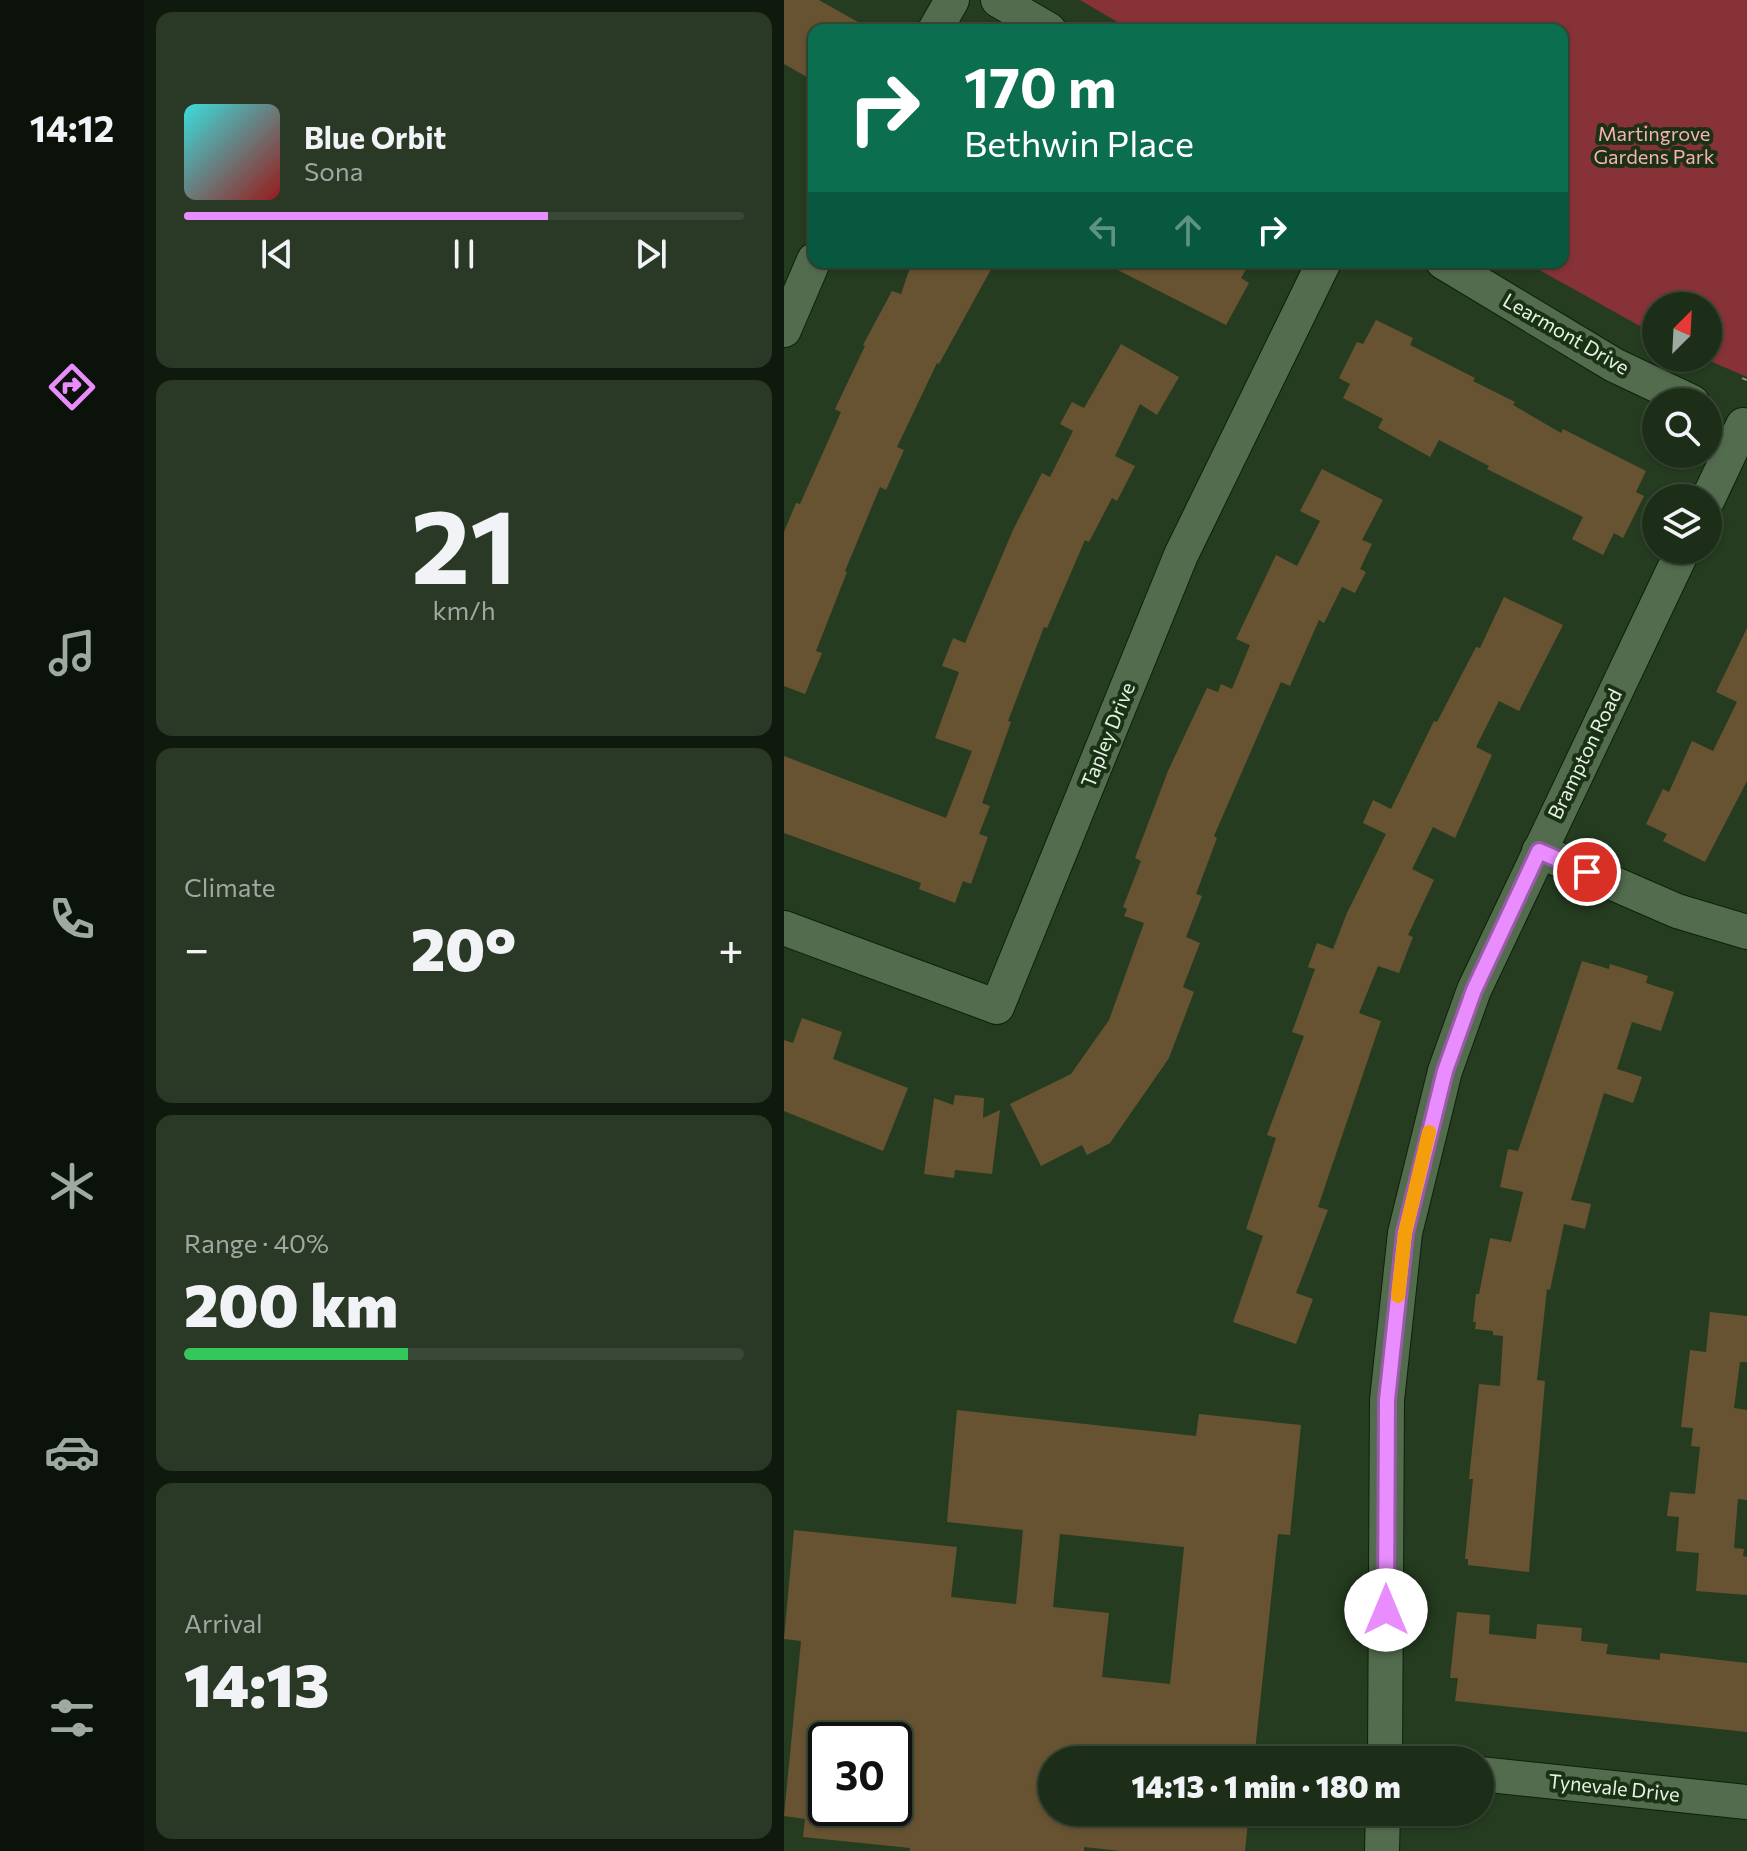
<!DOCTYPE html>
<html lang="en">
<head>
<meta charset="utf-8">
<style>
  :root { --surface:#1c2d18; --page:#293925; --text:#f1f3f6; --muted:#a0a8a2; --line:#3a4937; --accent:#e98dfe }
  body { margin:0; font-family:Commissioner,sans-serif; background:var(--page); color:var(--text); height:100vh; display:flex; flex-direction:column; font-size:30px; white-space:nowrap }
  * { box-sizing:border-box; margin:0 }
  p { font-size:26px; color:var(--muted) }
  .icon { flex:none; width:44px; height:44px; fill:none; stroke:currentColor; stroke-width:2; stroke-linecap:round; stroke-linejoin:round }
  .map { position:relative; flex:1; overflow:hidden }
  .side { display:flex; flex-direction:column; gap:12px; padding:12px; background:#0f190d; width:640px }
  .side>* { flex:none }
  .hud { position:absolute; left:24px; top:24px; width:760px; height:244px; border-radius:16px; box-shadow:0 2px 6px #0004,0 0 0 2px var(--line); background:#0b6e4f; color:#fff; overflow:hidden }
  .needle { width:52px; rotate:24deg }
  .fabs { position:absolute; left:858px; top:292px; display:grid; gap:16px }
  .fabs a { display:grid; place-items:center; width:80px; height:80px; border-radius:50%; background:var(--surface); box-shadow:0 2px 6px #0004,0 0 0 2px var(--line); font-size:40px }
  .speed { position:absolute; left:24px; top:1722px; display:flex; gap:16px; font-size:40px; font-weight:700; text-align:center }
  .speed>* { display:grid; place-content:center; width:104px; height:104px; border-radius:50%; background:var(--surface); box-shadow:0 2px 6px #0004,0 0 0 2px var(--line); line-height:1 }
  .speed .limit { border:4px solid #111; border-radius:12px; background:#fff; color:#111 }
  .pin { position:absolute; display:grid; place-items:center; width:68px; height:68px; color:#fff; margin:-34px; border:4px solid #fff; border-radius:50%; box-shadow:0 2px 8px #0007 }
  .me { position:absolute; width:88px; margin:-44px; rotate:0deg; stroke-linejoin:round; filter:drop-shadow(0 0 6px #0008) }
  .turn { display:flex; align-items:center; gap:28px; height:168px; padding:0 24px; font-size:36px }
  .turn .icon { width:104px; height:104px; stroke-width:2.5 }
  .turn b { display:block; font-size:56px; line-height:68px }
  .lanes { display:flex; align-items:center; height:76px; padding:0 24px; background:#0003; justify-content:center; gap:40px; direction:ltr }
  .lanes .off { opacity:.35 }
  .big { font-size:60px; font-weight:800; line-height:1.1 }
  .side .widget { flex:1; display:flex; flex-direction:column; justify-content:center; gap:12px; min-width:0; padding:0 28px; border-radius:16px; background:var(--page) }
  .side .dial { align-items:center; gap:0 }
  .dial b { font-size:104px; line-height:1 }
  .song { display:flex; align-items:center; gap:24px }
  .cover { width:96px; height:96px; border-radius:12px; background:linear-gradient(135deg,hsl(180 70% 55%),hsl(0 70% 35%)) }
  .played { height:8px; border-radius:4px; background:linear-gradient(90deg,var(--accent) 65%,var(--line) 65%) }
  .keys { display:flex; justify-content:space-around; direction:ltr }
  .heat { display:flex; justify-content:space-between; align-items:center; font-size:44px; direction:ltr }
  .charge { height:12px; border-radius:6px; background:linear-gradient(90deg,#34c759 40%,var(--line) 0) }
  .trip { position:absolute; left:254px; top:1746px; width:456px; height:80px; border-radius:40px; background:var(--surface); box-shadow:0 2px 6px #0004,0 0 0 2px var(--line); font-weight:800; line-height:80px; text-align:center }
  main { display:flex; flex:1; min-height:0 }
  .menu { display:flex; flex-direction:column; width:144px; justify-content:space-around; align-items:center; background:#0b120a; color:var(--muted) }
  .menu .icon { width:56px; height:56px }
  .menu .selected { color:var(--accent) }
  .menu b { font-size:36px; color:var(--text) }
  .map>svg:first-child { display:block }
  .green { fill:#863237 }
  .building { fill:#675332; fill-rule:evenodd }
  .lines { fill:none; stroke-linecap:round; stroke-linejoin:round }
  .street-casing { stroke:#0d2208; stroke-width:36 }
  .path { stroke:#849780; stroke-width:5; stroke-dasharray:2 6; stroke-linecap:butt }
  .street { stroke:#536c4e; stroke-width:34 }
  .route-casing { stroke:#975ca5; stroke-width:20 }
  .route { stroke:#e98dfe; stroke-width:14 }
  .slow { stroke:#f59e0b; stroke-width:14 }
  .labels { text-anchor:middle; stroke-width:8; stroke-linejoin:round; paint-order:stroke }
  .park-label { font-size:20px; fill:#f6b2b1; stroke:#1b3116 }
  .street-label { font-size:20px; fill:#e5f3e1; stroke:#1b3116 }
</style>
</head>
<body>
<main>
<nav class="menu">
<b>14:12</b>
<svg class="icon selected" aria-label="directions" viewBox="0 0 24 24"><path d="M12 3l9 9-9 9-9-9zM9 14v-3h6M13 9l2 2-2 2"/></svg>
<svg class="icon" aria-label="music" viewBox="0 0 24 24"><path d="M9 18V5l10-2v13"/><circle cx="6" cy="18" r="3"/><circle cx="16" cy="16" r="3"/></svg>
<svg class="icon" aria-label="phone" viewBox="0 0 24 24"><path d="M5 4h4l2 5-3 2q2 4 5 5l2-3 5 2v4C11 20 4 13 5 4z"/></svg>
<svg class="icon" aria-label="climate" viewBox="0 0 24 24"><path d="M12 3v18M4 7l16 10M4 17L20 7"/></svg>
<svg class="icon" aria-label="car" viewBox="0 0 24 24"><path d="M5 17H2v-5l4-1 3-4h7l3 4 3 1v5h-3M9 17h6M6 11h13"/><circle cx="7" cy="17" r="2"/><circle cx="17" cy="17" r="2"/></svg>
<svg class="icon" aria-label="filters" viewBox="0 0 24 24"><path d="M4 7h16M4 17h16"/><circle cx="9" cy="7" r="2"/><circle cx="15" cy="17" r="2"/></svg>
</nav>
<section class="side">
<div class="widget">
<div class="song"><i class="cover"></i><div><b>Blue Orbit</b><p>Sona</p></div></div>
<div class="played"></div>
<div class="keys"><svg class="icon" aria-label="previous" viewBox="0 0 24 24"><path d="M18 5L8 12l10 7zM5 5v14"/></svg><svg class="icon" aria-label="pause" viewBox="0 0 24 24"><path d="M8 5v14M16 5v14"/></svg><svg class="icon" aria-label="next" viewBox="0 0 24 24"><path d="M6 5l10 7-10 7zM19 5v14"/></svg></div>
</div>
<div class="widget dial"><b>21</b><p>km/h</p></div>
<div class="widget"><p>Climate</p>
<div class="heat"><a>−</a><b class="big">20°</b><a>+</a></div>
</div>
<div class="widget"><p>Range · 40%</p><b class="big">200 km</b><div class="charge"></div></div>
<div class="widget"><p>Arrival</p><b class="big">14:13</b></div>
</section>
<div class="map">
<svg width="963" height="1851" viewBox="0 0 963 1851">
  <rect width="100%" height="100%" fill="#253c20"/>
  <path class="green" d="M296,0h667v377l-44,-19h5v-52h-52v29l-131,-73h37v-232h-431z"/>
  <g class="building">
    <path d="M0,0h35l53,30h-58v51l-30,-17z"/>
    <path d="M128,262h83l-56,102 -2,-1 -40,84 7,3 -18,40 -6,-3 -35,84 2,1 -31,79 6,2 -17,41 -21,-8v-154l12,-29 4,1 41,-92 -6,-3 30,-63 -2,-1 29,-54 9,3z"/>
    <path d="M318,262h148l-9,16 8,5 -23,42z"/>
    <path d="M592,320l37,18 -3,7 65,33 -2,3 42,21 -2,3 48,28 2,-4 83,42 -10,21 8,4 -21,42 -9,-5 -11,22 -31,-16 11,-22 -96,-48 2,-3 -50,-26 -9,17 -52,-29 5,-9 -40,-21 7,-14 -11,-6 18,-36 6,2z"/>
    <path d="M337,344l58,33 -22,38 -17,-11 -25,52 20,10 -18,35 -5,-3 -23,44 -4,-2 -38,88 -3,-1 -36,94 3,1 -29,81 8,3 -11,28 9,3 -17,47 -8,-3 -8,22 -36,-14 2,-6 -137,-50v-77l162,62 26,-67 -37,-13 24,-66 -17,-6 11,-28 12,5 48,-113 29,-57 8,4 23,-46 -13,-7 12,-22 12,6z"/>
    <path d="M538,469l61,31 -21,40 10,4 -12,25 6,3 -11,21 -13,-6 -18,36 -5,-3 -29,66 -9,-4 -67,154 3,2 -21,56 6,2 -16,41 14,6 -17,44 11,5 -25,66 -59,85 -23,12 -5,-10 -41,21 -31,-62 61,-30 38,-54 35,-97 -20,-7 3,-7 -4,-2 18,-46 -6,-3 33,-87 39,-83 11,4 3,-8 11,5 18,-44 -14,-6 40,-84 21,11 23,-45 -20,-10z"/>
    <path d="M720,597l59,28 -44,86 -20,-10 -23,46 16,8 -37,83 -22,-11 -21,42 22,11 -26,55 5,2 -14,36 -21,-7 -19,47 22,8 -63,186 10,3 -32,83 17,6 -17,45 -63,-22 30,-86 -17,-7 30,-91 -9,-3 37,-99 -12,-4 23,-63 -7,-2 9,-24 16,6 14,-36 39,-79 -23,-11 10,-23 18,9 43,-88 3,1 39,-75 4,1z"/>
    <path d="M963,628v153l-42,81 -42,-21 4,-7 -21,-10 17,-35 6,3 23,-51 21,10 24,-49 -21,-10z"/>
    <path d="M798,961l27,8 1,-5 38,12 -2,7 28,9 -13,39 -29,-9 -15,47 25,8 -9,26 -29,-10 -33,107 20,4 -6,25 -21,-5 -14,66 -3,-1 -10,91 8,1 -16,191 -61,-7v-6h-3l8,-80h-4l10,-95 21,2 3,-50 -10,-1v-4l-18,-2 1,-7h-3l3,-28h3l11,-56 21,4 12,-50 -23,-5 8,-38 10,2z"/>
    <path d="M18,1018l40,14 -9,27 75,29 -25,63 -99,-40v-71l9,3z"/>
    <path d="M171,1095l29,3 -1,20 17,-8 -8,64 -37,-4 -1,8 -30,-4 10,-76 19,7z"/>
    <path d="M926,1312l37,4v46h-7l-6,46 13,2v90l-9,-1 -4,49 10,1 -1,7 4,1v38l-51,-4 3,-38 -23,-2 3,-34 -12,-1 3,-24 25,2 5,-47 -9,-1 2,-18 -12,-1 9,-77 16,2z"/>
    <path d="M173,1410l239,26 3,-22 102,11 -11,110 -12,-1 -24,226h-202v52h197l-4,39h-124l-37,-4v4h-174v-3l-107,-11 2,-18 -21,-3 17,-175 -17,-2 10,-109 163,17 -6,50 65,7 7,-74 -76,-8zM276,1534l124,13 -14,137 -68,-7 7,-64 -56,-6zM42,1740h68v68h-68z"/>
    <path d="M673,1612l33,3 -1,19 47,5 1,-15 45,4 -1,13 27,3 -2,10 54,6v-7l87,10v69l-292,-31 3,-23h-8z"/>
  </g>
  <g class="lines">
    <g class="street-casing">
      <g id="street">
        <path d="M214,0l51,30"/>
        <path d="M151,30l17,-30"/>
        <path d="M659,262l171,103 78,37"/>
        <path d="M0,330l30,-70"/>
        <path d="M924,499l35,-74"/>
        <path d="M755,851l138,60 70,21"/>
        <path d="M0,928l213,79 184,-452 143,-293"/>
        <path d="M601,1760l2,-360 18,-167 40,-162 29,-81 209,-440"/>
        <path d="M696,1774l267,28"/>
        <path d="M598,1851l1,-39"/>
      </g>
    </g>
    <path class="path" d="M960,380l3,-7"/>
    <use href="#street" class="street"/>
  </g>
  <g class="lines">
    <g class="route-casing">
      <path id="route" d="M602,1610l1,-210 18,-167 40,-162 29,-81 65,-139 48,21"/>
    </g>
    <use href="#route" class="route"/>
    <path class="slow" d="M614,1296l7,-63 24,-101"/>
  </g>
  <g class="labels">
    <g class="park-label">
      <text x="870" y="141">Martingrove<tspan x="870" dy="23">Gardens Park</tspan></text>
    </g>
    <g class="street-label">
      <text transform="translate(782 334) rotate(30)" y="7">Learmont Drive</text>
      <text transform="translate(324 735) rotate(-68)" y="7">Tapley Drive</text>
      <text transform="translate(801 754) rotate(-64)" y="7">Brampton Road</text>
      <text transform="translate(830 1788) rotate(6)" y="7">Tynevale Drive</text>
    </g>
  </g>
</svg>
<div class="fabs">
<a><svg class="needle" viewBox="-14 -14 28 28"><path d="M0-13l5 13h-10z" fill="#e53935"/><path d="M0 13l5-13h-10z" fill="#a0a8a2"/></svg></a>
<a><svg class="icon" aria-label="search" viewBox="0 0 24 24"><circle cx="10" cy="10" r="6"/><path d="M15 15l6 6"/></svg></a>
<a><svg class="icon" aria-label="layers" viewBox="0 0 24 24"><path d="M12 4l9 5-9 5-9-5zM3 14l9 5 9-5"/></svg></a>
</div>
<div class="speed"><div class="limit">30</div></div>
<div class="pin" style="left:803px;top:872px;background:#d93025"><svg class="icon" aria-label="arrive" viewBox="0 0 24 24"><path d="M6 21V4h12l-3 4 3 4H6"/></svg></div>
<svg class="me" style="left:602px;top:1610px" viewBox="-20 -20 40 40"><circle r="19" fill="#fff"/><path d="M0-13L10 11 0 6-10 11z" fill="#e98dfe"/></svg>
<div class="trip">14:13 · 1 min · 180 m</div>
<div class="hud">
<div class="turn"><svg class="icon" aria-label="right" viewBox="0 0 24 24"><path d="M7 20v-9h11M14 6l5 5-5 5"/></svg><div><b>170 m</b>Bethwin Place</div></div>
<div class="lanes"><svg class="icon off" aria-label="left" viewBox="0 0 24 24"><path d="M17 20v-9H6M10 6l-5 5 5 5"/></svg><svg class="icon off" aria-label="ahead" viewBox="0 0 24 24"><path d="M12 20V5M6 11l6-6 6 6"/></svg><svg class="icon" aria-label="right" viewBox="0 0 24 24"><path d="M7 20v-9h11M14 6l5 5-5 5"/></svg></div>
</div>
</div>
</main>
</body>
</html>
